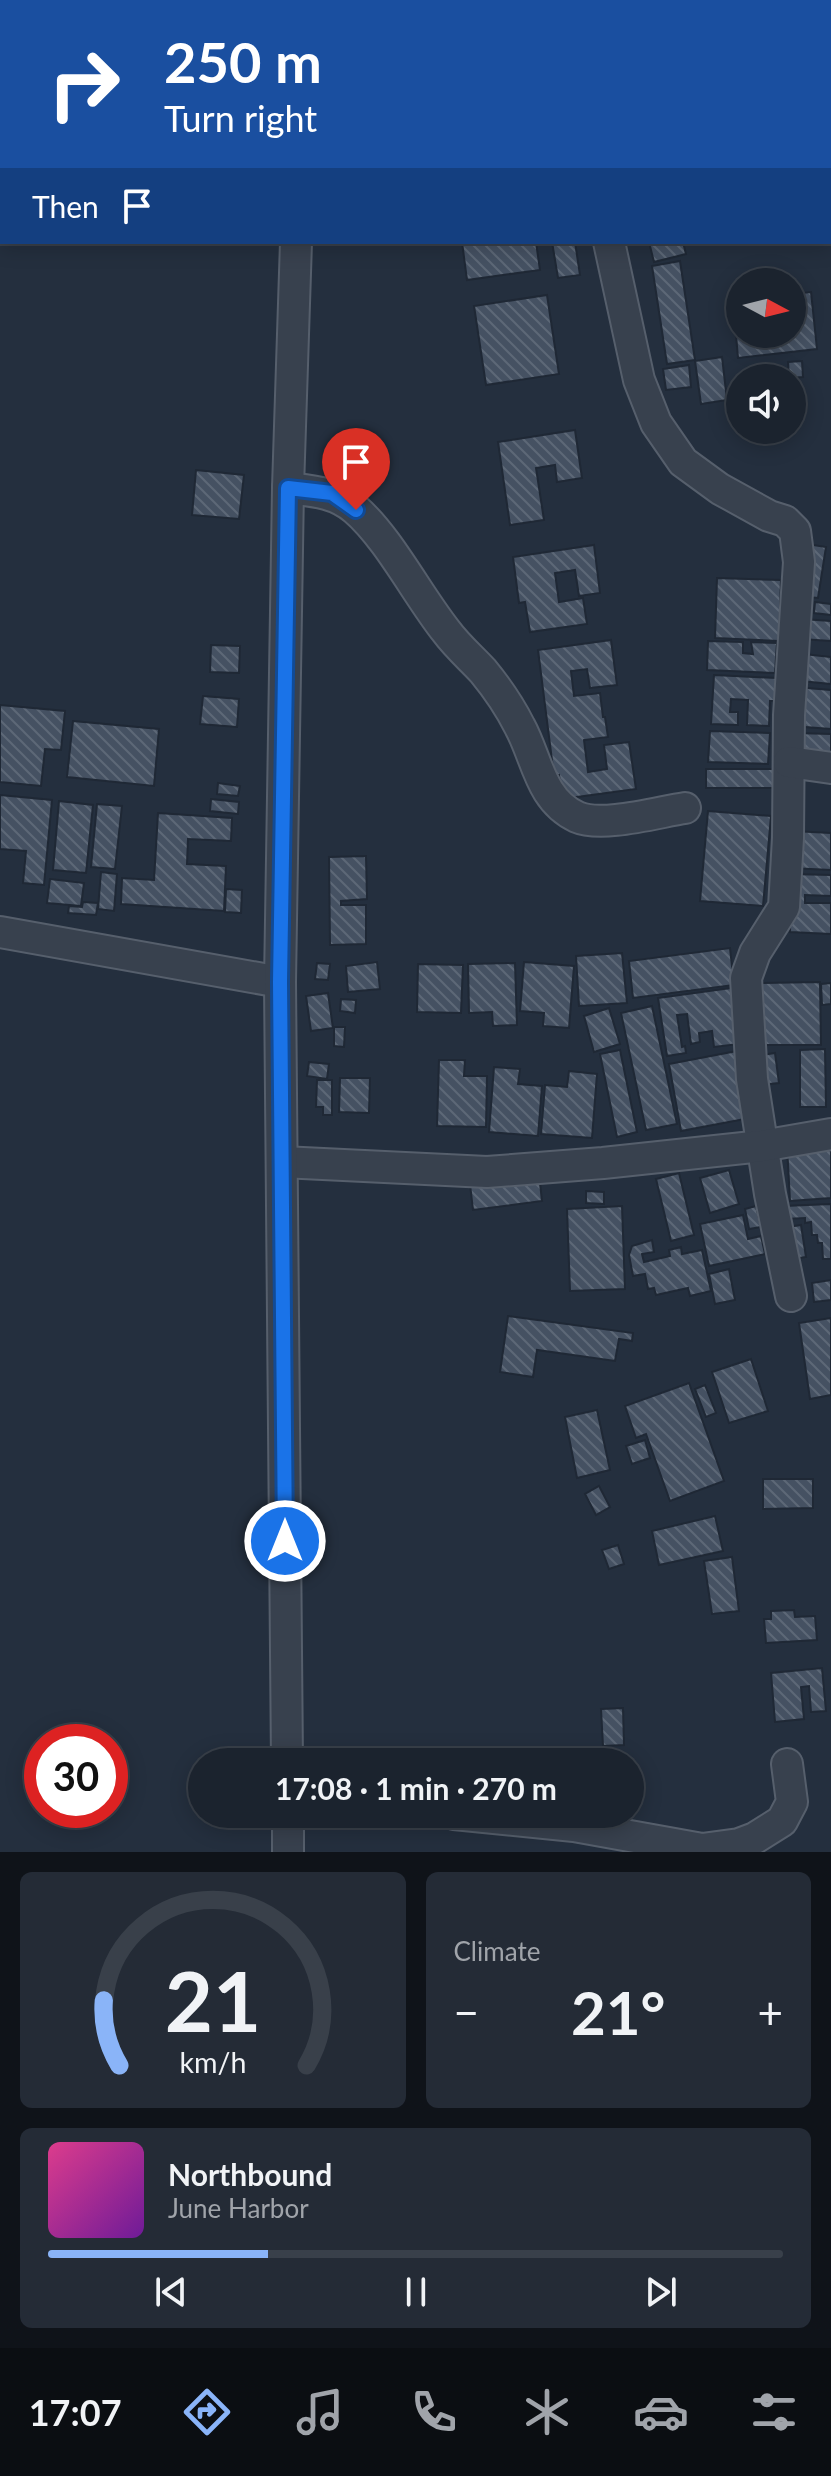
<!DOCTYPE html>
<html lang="en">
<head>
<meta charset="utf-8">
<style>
  :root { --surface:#1b232e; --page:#242b36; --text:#f1f3f6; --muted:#a0a4aa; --line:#39404a; --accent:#8ab4f8 }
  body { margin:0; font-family:Lato,sans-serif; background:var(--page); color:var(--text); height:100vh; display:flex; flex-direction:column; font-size:30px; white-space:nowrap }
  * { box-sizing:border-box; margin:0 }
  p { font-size:26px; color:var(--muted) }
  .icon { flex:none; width:44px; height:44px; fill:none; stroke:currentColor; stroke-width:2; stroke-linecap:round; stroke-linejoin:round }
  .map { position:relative; height:1852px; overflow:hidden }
  .details { display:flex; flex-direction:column; gap:20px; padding:20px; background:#0f1319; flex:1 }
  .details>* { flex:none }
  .top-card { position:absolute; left:0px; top:0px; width:832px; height:244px; box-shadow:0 4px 20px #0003,0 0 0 2px var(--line); background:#1a4fa0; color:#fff; overflow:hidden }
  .needle { width:52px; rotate:97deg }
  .controls { position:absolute; left:726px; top:268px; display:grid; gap:16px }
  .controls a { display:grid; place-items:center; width:80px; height:80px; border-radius:50%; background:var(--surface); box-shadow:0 4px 20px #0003,0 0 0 2px var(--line); font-size:40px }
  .speed { position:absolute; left:24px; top:1724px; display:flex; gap:16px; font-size:40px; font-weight:700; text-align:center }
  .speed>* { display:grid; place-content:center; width:104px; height:104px; border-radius:50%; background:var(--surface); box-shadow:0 4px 20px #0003,0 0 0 2px var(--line); line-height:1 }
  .speed .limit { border:12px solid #d22; background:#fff; color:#111 }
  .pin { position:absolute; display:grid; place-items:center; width:68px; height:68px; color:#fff; margin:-82px -34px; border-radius:50% 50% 50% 0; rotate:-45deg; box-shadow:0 0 8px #0007 }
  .pin .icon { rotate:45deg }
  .me { position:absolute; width:88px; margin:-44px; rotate:0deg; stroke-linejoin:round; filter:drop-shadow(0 0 6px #0008) }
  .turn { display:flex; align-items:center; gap:28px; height:168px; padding:0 32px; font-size:36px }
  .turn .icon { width:104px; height:104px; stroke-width:2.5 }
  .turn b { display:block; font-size:56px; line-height:68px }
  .then { display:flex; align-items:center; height:76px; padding:0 32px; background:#0003; gap:16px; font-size:30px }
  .big { font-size:60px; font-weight:700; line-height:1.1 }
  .details .card { flex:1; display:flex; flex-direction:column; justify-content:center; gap:12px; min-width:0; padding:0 28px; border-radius:12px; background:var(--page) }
  .details .dial { align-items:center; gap:0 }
  .dial svg { height:208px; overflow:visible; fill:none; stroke:var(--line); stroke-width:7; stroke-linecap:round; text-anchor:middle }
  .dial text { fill:var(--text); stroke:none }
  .song { display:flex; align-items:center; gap:24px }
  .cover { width:96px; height:96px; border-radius:12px; background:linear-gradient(135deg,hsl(330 70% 55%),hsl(280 70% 35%)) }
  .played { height:8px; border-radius:4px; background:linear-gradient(90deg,var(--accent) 30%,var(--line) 30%) }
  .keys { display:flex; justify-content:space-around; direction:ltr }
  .heat { display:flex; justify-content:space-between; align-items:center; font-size:44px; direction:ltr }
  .details .tiles { flex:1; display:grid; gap:20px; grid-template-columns:1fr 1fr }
  .card:last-child { grid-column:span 2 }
  .trip { position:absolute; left:188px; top:1748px; width:456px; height:80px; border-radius:40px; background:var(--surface); box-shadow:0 4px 20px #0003,0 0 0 2px var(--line); font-weight:700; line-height:80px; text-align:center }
  .dock { display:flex; height:128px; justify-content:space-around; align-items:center; background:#0b0e12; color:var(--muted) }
  .dock .icon { width:56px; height:56px }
  .dock .current { color:var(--accent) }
  .dock b { font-size:36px; color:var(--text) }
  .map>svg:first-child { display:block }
  .building { fill:url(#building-back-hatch); stroke:#1f2835; stroke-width:2 }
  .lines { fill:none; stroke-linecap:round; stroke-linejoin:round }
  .minor-casing { stroke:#565f6c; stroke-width:34 }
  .minor { stroke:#38414e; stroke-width:30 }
  .route-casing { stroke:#114b97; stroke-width:20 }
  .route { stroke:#1a73e8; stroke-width:14 }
</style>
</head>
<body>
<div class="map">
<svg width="831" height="1852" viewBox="0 0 831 1852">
  <defs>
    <pattern id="building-back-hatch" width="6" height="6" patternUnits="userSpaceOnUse" patternTransform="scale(2)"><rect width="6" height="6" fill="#455162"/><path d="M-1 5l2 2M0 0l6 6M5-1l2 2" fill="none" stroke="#5d6877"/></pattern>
  </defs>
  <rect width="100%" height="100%" fill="#242f3e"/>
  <g class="building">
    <path d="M462,242h74l4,28 -73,10z"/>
    <path d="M552,242h23l5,33 -22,3z"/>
    <path d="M649,242h34l3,12 -32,8z"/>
    <path d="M680,261l15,99 -28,4 -15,-98z"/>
    <path d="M811,292l6,57 -79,9 -5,-58 7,-1v35h52v-40z"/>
    <path d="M547,295l12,79 -73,11 -12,-79z"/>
    <path d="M722,357l5,43 -26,4 -6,-43z"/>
    <path d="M802,361l1,16 -14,1 -1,-16z"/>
    <path d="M689,365l2,22 -25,3 -3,-21z"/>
    <path d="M575,430l7,48 -25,4 -2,-17 -19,3 8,52 -34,5 -12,-83z"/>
    <path d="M196,470l48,5 -5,44 -47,-4z"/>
    <path d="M807,544l19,3 -8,51 -19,-2z"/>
    <path d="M594,545l6,48 -21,3 -4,-26 -20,3 4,29 24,-4 4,26 -57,8 -5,-30 -6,1 -6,-46z"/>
    <path d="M717,578l64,2 -2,61 -64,-3z"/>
    <path d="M815,602l16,2v11l-17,-2z"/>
    <path d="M802,619l29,2v20l-30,-2z"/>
    <path d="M611,640l6,45 -27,3 -3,-19 -16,2 3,25 26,-3 3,24h2l3,20 -24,3 4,32 19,-3 -3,-24 25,-3 7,47 -74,10 -3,-24 -5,1 -16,-126z"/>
    <path d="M708,641l35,1v11l10,1 -2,-12 26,1 -2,30 -68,-3z"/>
    <path d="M211,645l29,1 -1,27 -29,-1z"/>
    <path d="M794,653l37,4v27l-40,-4z"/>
    <path d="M714,675l62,3 -1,23h-5l-1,25 -22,-1 1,-25 -17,-1 -1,13h8v13l-27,-1z"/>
    <path d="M795,687l36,3v39l-39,-3z"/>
    <path d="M203,696l36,3 -2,28 -37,-3z"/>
    <path d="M0,705l65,6 -4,39 -16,-1 -4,37 -41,-4z"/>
    <path d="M73,721l86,8 -5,57 -87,-9z"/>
    <path d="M710,731l60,2 -2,31 -60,-2z"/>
    <path d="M796,733l35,1v23h-35z"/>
    <rect x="706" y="769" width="67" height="19"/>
    <path d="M218,783l22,3 -2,10 -21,-2z"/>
    <path d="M0,795l52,5 -8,85 -21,-2 3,-32 -26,-2z"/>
    <path d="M211,799l28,3 -1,12 -28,-3z"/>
    <path d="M59,801l34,4 -7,68 -33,-3z"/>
    <path d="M97,804l25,2 -7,63 -24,-2z"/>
    <path d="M708,811l63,5 -8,90 -63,-5z"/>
    <path d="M158,813l74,5 -1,23 -43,-2 -1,25 39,2 -2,45 -103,-7 1,-26 32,2z"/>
    <path d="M793,831l38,2v37l-41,-2z"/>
    <path d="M366,856l1,43 -26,2v4h25v39l-36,1 -1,-88z"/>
    <path d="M101,872l16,2 -3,37 -16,-2z"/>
    <path d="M791,874l40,1v21l-26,-1v8h26v31l-41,-2z"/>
    <path d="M50,879l34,4 -3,23 -34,-3z"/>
    <path d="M226,889l16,1 -1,23 -16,-1z"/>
    <path d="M83,902l15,1 -2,12 -28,-2 1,-7 13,1z"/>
    <path d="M730,948l4,37 -101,13 -4,-37z"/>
    <path d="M622,953l5,50 -48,3 -3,-50z"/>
    <path d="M377,962l3,27 -32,3 -2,-26z"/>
    <path d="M524,962l50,4 -5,62 -26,-2 1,-13 -24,-2z"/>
    <path d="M317,963l13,1 -2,16 -13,-1z"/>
    <path d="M515,963l2,62 -24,1 -1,-14 -23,1 -1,-49z"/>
    <path d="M418,964l45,1 -2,48 -44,-1z"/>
    <path d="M820,982l1,63h-64l-1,-62z"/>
    <path d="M831,983v21l-9,1 -1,-21z"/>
    <path d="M731,988l8,56 -25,3 -2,-16 -13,2 1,9 -9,2 -4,-30 -10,1 5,32 3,-1 1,7 -19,3 -9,-58z"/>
    <path d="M328,993l5,35 -22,3 -5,-35z"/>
    <path d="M341,999l15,1 -1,13 -15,-2z"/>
    <path d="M652,1006l25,118 -31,6 -25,-117z"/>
    <path d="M609,1008l11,36 -26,8 -10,-36z"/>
    <path d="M334,1027h11l-1,20 -10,-1z"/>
    <path d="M825,1049l1,58h-26v-57z"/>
    <path d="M620,1050l17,82 -20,5 -17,-83z"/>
    <path d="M737,1051l13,67 -69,13 -12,-67z"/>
    <path d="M775,1053l4,30 -20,2 -4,-29z"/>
    <path d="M439,1060h26l-1,16h23l-1,51 -49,-1z"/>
    <path d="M309,1062l20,2 -2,15 -20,-3z"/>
    <path d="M494,1067l26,2 -2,15 24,2 -4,50 -49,-4z"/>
    <path d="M569,1071l28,3 -5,64 -51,-4 4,-49 22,2z"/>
    <path d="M340,1078h30l-1,35 -30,-1z"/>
    <path d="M317,1080h15v35h-9v-8h-7z"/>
    <path d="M831,1144v54l-41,3 -3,-55z"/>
    <path d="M729,1170l10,34 -29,9 -10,-35z"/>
    <path d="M679,1173l15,62 -23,6 -15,-62z"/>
    <path d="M539,1174l3,27 -69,9 -3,-26z"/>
    <path d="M586,1191l18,1v12l-18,-1z"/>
    <path d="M831,1204v55h-8l-1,-16h-4l-1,-8h-5l-1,-13 -6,1v-5l-20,1 -1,-13z"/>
    <path d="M622,1206l3,83 -55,2 -3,-82z"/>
    <path d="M756,1206l5,21 -12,2 -4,-20z"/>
    <path d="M743,1215l5,24 13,-3 4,18 -56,12 -9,-42z"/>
    <path d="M801,1225l5,32 -20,3 -5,-32z"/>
    <path d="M652,1240l2,12 -12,2 2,8 26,-6 -1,-6 12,-3 1,7 20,-4 9,41 -21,5 -2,-8 -32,7 -2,-7 -6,1 -3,-15 -12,2 -4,-21 3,-9z"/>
    <path d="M729,1269l6,31 -20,4 -6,-30z"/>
    <path d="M831,1280v20l-17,2 -2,-19z"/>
    <path d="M508,1316l125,17 -1,8 -13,-2 -4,22 -78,-11 -4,27 -33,-5z"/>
    <path d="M831,1318v77l-21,4 -11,-76z"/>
    <path d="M751,1359l17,52 -39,12 -17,-51z"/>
    <path d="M689,1383l35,98 -54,20 -24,-67 -10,4 -11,-32z"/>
    <path d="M705,1385l11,28 -10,4 -11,-28z"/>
    <path d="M597,1410l13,60 -33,8 -12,-61z"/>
    <path d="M645,1440l5,18 -18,6 -6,-18z"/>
    <path d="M763,1479h50v29l-50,1z"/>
    <path d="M599,1486l11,21 -14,8 -11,-21z"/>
    <path d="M715,1516l8,35 -64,14 -7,-34z"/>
    <path d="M618,1545l6,19 -15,5 -7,-19z"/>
    <path d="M732,1557l7,54 -27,3 -8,-53z"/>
    <path d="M794,1610l1,7 20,-1 2,24 -51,3 -2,-24h7v-8z"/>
    <path d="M822,1668l4,43 -15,1 -2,-26 -8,1 3,32 -29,3 -4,-49z"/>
    <path d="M623,1708l1,37 -21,1 -2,-37z"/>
  </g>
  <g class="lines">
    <g class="minor-casing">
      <g id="minor">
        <path d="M169,0l2,2"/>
        <path d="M311,2v-2"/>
        <path d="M830,106l1,-1"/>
        <path d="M0,131h2"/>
        <path d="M609,242l30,138 17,43 27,39 37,27 49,27 16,5 10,10 4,31 -10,153 -1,123 -4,69 -29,46 -9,25 6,101 18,115 21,102"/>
        <path d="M288,488c25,3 47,4 67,21 33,28 63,87 91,122 11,15 25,27 37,40 14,17 27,36 37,56 17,31 20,73 57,90 25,11 81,-5 108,-9"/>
        <path d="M789,762l42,6"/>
        <path d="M0,932l280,50"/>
        <path d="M282,1162l205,10 116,-9 159,-17 69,-12"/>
        <path d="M287,1762l-7,-780 8,-494 8,-246"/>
        <path d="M288,1814v38"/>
        <path d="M454,1814l120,12 128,23 37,-5 16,-6 27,-17 10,-19 -5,-38"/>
      </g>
    </g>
    <use href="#minor" class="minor"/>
  </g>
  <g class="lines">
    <g class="route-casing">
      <path id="route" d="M285,1541l-5,-559 8,-494 44,5 24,17"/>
    </g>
    <use href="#route" class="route"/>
  </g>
</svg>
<div class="controls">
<a><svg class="needle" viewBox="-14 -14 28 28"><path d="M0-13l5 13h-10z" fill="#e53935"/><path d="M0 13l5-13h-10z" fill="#a0a4aa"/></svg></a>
<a><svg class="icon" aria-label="sound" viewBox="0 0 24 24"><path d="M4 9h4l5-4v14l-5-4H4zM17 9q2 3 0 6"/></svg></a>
</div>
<div class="speed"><div class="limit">30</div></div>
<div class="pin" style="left:356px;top:510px;background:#d93025"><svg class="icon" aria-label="arrive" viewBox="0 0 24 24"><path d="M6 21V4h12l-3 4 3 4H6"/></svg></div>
<svg class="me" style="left:285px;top:1541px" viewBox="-20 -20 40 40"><circle r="17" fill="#1a73e8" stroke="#fff" stroke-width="3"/><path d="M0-11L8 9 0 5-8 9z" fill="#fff"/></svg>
<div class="trip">17:08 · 1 min · 270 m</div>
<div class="top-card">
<div class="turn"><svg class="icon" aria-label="right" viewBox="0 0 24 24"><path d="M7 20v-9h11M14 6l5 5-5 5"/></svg><div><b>250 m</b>Turn right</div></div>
<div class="then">Then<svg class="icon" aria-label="arrive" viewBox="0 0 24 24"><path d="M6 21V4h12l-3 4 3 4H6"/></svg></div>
</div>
</div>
<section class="details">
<div class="tiles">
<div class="card dial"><svg viewBox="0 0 100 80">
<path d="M14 69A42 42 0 1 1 86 69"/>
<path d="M14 69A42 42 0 0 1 8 44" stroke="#8ab4f8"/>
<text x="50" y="56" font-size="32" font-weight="700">21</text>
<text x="50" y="72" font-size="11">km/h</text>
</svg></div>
<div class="card"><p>Climate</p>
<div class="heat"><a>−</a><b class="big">21°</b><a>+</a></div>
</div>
<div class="card">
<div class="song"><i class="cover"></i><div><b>Northbound</b><p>June Harbor</p></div></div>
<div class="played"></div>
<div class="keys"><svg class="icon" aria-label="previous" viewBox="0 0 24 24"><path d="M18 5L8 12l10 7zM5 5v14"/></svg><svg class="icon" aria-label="pause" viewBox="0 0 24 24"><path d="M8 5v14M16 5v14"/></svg><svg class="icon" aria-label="next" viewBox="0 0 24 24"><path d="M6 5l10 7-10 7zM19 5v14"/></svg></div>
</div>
</div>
</section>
<nav class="dock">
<b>17:07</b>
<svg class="icon current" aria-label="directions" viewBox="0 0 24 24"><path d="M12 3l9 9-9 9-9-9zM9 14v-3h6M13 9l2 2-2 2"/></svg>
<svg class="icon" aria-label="music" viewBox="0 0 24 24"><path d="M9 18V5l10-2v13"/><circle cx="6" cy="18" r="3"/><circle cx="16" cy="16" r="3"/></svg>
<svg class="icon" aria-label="phone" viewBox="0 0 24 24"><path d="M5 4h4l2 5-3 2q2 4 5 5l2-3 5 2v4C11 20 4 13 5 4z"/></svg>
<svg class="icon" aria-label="climate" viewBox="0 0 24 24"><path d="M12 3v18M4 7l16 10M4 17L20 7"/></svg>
<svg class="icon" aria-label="car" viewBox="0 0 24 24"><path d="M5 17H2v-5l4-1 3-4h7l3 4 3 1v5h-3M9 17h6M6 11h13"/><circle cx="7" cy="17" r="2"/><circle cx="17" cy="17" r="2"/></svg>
<svg class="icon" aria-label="filters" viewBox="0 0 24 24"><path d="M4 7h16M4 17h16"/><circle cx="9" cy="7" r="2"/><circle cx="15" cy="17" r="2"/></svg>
</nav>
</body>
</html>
